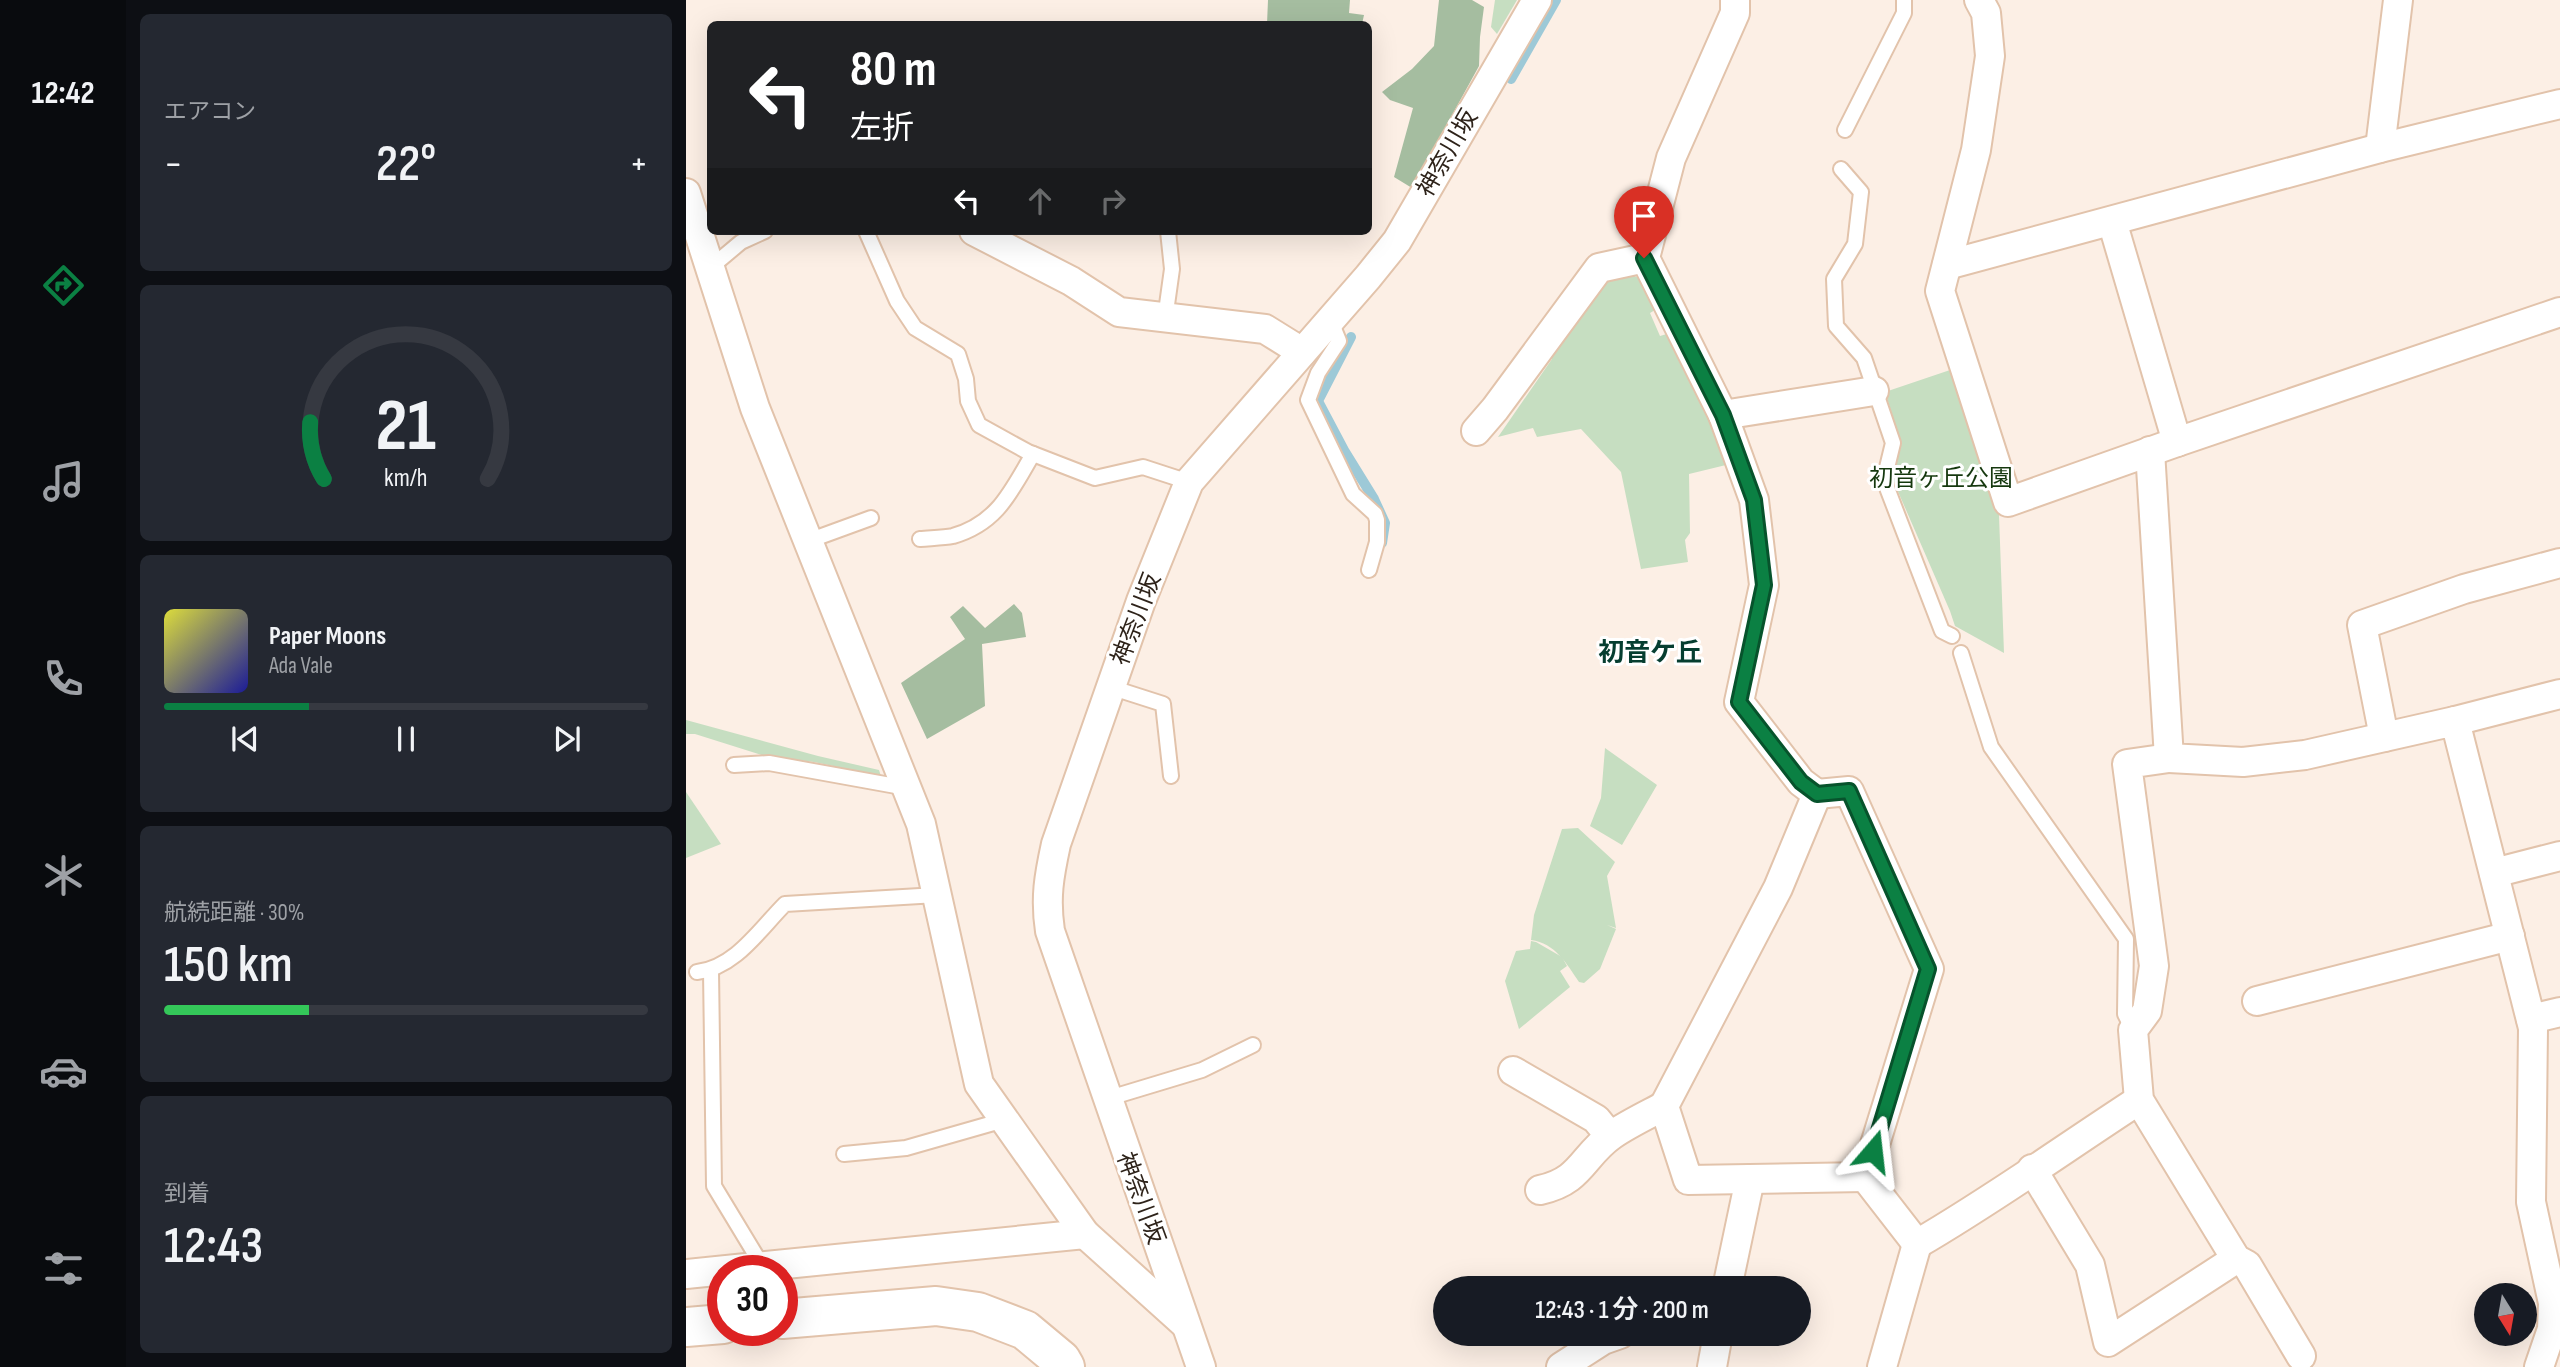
<!DOCTYPE html>
<html lang="ja">
<head>
<meta charset="utf-8">
<style>
  :root { --surface:#171b24; --page:#242831; --text:#f1f3f6; --muted:#9ea1a6; --line:#363941; --accent:#0b8043 }
  body { margin:0; font-family:"Sofia Sans Condensed","Noto Sans JP",sans-serif; background:var(--page); color:var(--text); height:100vh; display:flex; flex-direction:column; font-size:26px; white-space:nowrap }
  * { box-sizing:border-box; margin:0 }
  p { font-size:23px; color:var(--muted) }
  .icon { flex:none; width:38px; height:38px; fill:none; stroke:currentColor; stroke-width:2; stroke-linecap:round; stroke-linejoin:round }
  .map { position:relative; flex:1; overflow:hidden }
  .details { display:flex; flex-direction:column; gap:14px; padding:14px; background:#0d0f14; width:560px }
  .details>* { flex:none }
  .banner { position:absolute; left:21px; top:21px; width:665px; height:214px; border-radius:10px; box-shadow:0 7px 28px #0002; background:#202124; color:#fff; overflow:hidden }
  .needle { width:46px; rotate:169deg }
  .fabs { position:absolute; left:1788px; top:1283px; display:grid; gap:14px }
  .fabs a { display:grid; place-items:center; width:63px; height:63px; border-radius:50%; background:var(--surface); box-shadow:0 7px 28px #0002; font-size:35px }
  .speed { position:absolute; left:21px; top:1255px; display:flex; gap:14px; font-size:35px; font-weight:700; text-align:center }
  .speed>* { display:grid; place-content:center; width:91px; height:91px; border-radius:50%; background:var(--surface); box-shadow:0 7px 28px #0002; line-height:1 }
  .speed .limit { border:10px solid #d22; background:#fff; color:#111 }
  .pin { position:absolute; display:grid; place-items:center; width:60px; height:60px; color:#fff; margin:-72px -30px; border-radius:50% 50% 50% 0; rotate:-45deg; box-shadow:0 0 7px #0007 }
  .pin .icon { rotate:45deg }
  .me { position:absolute; width:77px; margin:-38px; rotate:17deg; stroke-linejoin:round; filter:drop-shadow(0 0 5px #0008) }
  .turn { display:flex; align-items:center; gap:24px; height:147px; padding:0 28px; font-size:32px }
  .turn .icon { width:91px; height:91px; stroke-width:2.5 }
  .turn b { display:block; font-size:49px; line-height:60px }
  .lanes { display:flex; align-items:center; height:66px; padding:0 28px; background:#0003; justify-content:center; gap:35px; direction:ltr }
  .lanes .off { opacity:.35 }
  .big { font-size:52px; font-weight:600; line-height:1.1 }
  .details .card { flex:1; display:flex; flex-direction:column; justify-content:center; gap:10px; min-width:0; padding:0 24px; border-radius:10px; background:var(--page) }
  .details .dial { align-items:center; gap:0 }
  .dial svg { height:182px; overflow:visible; fill:none; stroke:var(--line); stroke-width:7; stroke-linecap:round; text-anchor:middle }
  .dial text { fill:var(--text); stroke:none }
  .song { display:flex; align-items:center; gap:21px }
  .cover { width:84px; height:84px; border-radius:10px; background:linear-gradient(135deg,hsl(60 70% 55%),hsl(240 70% 35%)) }
  .played { height:7px; border-radius:4px; background:linear-gradient(90deg,var(--accent) 30%,var(--line) 30%) }
  .keys { display:flex; justify-content:space-around; direction:ltr }
  .heat { display:flex; justify-content:space-between; align-items:center; font-size:38px; direction:ltr }
  .charge { height:10px; border-radius:5px; background:linear-gradient(90deg,#34c759 30%,var(--line) 0) }
  .trip { position:absolute; left:747px; top:1276px; width:378px; height:70px; border-radius:35px; background:var(--surface); box-shadow:0 7px 28px #0002; font-weight:600; line-height:70px; text-align:center }
  main { display:flex; flex:1; min-height:0 }
  .menu { display:flex; flex-direction:column; width:126px; justify-content:space-around; align-items:center; background:#090b0e; color:var(--muted) }
  .menu .icon { width:49px; height:49px }
  .menu .active { color:var(--accent) }
  .menu b { font-size:32px; color:var(--text) }
  .map>svg:first-child { display:block }
  .green { fill:#c6dec1 }
  .forest { fill:#a5bda0 }
  .lines { fill:none; stroke-linecap:round; stroke-linejoin:round }
  .stream { stroke:#9dc9d7; stroke-width:10 }
  .lane-casing { stroke:#e2c3ab; stroke-width:18 }
  .street-casing { stroke:#e2c3ab; stroke-width:32 }
  .secondary-casing { stroke:#e2c3ab; stroke-width:42 }
  .lane { stroke:#fff; stroke-width:14 }
  .street { stroke:#fff; stroke-width:28 }
  .secondary { stroke:#fff; stroke-width:38 }
  .route-casing { stroke:#07532c; stroke-width:18 }
  .route { stroke:#0b8043; stroke-width:12 }
  .labels { text-anchor:middle; stroke-width:6; stroke-linejoin:round; paint-order:stroke }
  .street-label { font-size:24px; fill:#2e231a; stroke:#fff }
  .park-label { font-size:24px; fill:#15380e; stroke:#fff }
  .neighbourhood-label { font-size:26px; font-weight:bold; fill:#063e30; stroke:#fff }
</style>
</head>
<body>
<main>
<nav class="menu">
<b>12:42</b>
<svg class="icon active" aria-label="directions" viewBox="0 0 24 24"><path d="M12 3l9 9-9 9-9-9zM9 14v-3h6M13 9l2 2-2 2"/></svg>
<svg class="icon" aria-label="music" viewBox="0 0 24 24"><path d="M9 18V5l10-2v13"/><circle cx="6" cy="18" r="3"/><circle cx="16" cy="16" r="3"/></svg>
<svg class="icon" aria-label="phone" viewBox="0 0 24 24"><path d="M5 4h4l2 5-3 2q2 4 5 5l2-3 5 2v4C11 20 4 13 5 4z"/></svg>
<svg class="icon" aria-label="climate" viewBox="0 0 24 24"><path d="M12 3v18M4 7l16 10M4 17L20 7"/></svg>
<svg class="icon" aria-label="car" viewBox="0 0 24 24"><path d="M5 17H2v-5l4-1 3-4h7l3 4 3 1v5h-3M9 17h6M6 11h13"/><circle cx="7" cy="17" r="2"/><circle cx="17" cy="17" r="2"/></svg>
<svg class="icon" aria-label="filters" viewBox="0 0 24 24"><path d="M4 7h16M4 17h16"/><circle cx="9" cy="7" r="2"/><circle cx="15" cy="17" r="2"/></svg>
</nav>
<section class="details">
<div class="card"><p>エアコン</p>
<div class="heat"><a>−</a><b class="big">22°</b><a>+</a></div>
</div>
<div class="card dial"><svg viewBox="0 0 100 80">
<path d="M14 69A42 42 0 1 1 86 69"/>
<path d="M14 69A42 42 0 0 1 8 44" stroke="#0b8043"/>
<text x="50" y="56" font-size="32" font-weight="700">21</text>
<text x="50" y="72" font-size="11">km/h</text>
</svg></div>
<div class="card">
<div class="song"><i class="cover"></i><div><b>Paper Moons</b><p>Ada Vale</p></div></div>
<div class="played"></div>
<div class="keys"><svg class="icon" aria-label="previous" viewBox="0 0 24 24"><path d="M18 5L8 12l10 7zM5 5v14"/></svg><svg class="icon" aria-label="pause" viewBox="0 0 24 24"><path d="M8 5v14M16 5v14"/></svg><svg class="icon" aria-label="next" viewBox="0 0 24 24"><path d="M6 5l10 7-10 7zM19 5v14"/></svg></div>
</div>
<div class="card"><p>航続距離 · 30%</p><b class="big">150 km</b><div class="charge"></div></div>
<div class="card"><p>到着</p><b class="big">12:43</b></div>
</section>
<div class="map">
<svg width="1874" height="1367" viewBox="0 0 1874 1367">
  <rect width="100%" height="100%" fill="#fcefe5"/>
  <g class="green">
    <path d="M809,0h22l-20,34 -6,-7z"/>
    <path d="M944,274l11,5 14,31 -5,3 10,23 10,-3 42,81 14,51 -37,9 1,59 -5,7 3,22 -47,7 -20,-97 -40,-43 -44,8 -4,-9 -35,9 54,-78 -6,-5 51,-72z"/>
    <path d="M1270,368l43,147 5,138 -49,-27 -5,-15 -57,-131 8,-37 -16,-51z"/>
    <path d="M0,720l132,36 61,14 2,6 -67,-14 -49,-6 -70,-22h-9z"/>
    <path d="M919,748l52,37 -35,60 -32,-19 11,-28z"/>
    <path d="M0,792l35,52 -35,14z"/>
    <path d="M892,828l37,34 -8,14 9,52 -9,-3 9,4 -16,40 -16,14 -5,-1c-12,-18 -24,-39 -48,-42l3,-25 28,-86z"/>
    <path d="M845,941l5,1 26,15 5,9 -7,5 10,16 -51,42 -14,-48 11,-30 14,-2z"/>
  </g>
  <g class="forest">
    <path d="M582,0h82l-1,13 15,2 -2,9h-95z"/>
    <path d="M753,0h33l12,7 -4,30 -1,29 -67,122 -18,-11 19,-69 -23,-8 -8,-8 30,-23 22,-23z"/>
    <path d="M328,604l8,9 4,24 -44,7 3,62 -58,33 -26,-56 64,-44 -15,-22 13,-11 22,22z"/>
  </g>
  <g class="lines">
    <g class="stream">
      <path d="M825,79l45,-79"/>
      <path d="M665,337l-33,64 27,51 29,47 11,24 -3,20"/>
    </g>
    <g class="lane-casing">
      <g id="lane">
        <path d="M1159,130l59,-117v-13"/>
        <path d="M1155,169l20,23 -6,52 -21,35 2,47 28,32 29,85 -9,37 58,151 10,5"/>
        <path d="M180,231l31,70 18,27 43,26 8,25 2,22 11,24 49,27 67,26 48,-11 46,15"/>
        <path d="M24,268l31,-26 24,-11"/>
        <path d="M479,319l7,-50 -4,-38"/>
        <path d="M644,319l9,22 -21,32 -10,27 45,94 22,20 2,6v22l-8,28"/>
        <path d="M234,539c10,-1 23,-1 33,-3 45,-13 58,-45 80,-82"/>
        <path d="M122,541l63,-23"/>
        <path d="M1275,653l30,94 135,192 -1,75 8,16"/>
        <path d="M424,687l53,17 8,72"/>
        <path d="M48,765l35,-2 138,25"/>
        <path d="M25,971l3,215 49,81"/>
        <path d="M11,972c38,-4 63,-43 88,-68l152,-9"/>
        <path d="M420,1099l96,-29 51,-25"/>
        <path d="M158,1154l62,-6 98,-28"/>
      </g>
    </g>
    <g class="street-casing">
      <g id="street">
        <path d="M1049,0v13l-64,145 -26,100 78,157 31,85 10,85 -25,117 62,80 16,12 -39,94 -114,218 24,74 177,-3"/>
        <path d="M1293,0l7,13 4,43 -14,94 -36,141 68,211 169,-60 383,-130"/>
        <path d="M1694,148l18,-148"/>
        <path d="M0,193l69,215 166,416 58,260 106,150 99,89"/>
        <path d="M1426,221l65,221"/>
        <path d="M288,231l97,50 48,31 146,17 37,23"/>
        <path d="M1261,265l433,-117 180,-44"/>
        <path d="M1037,415l151,-24"/>
        <path d="M790,431l19,-22 104,-141 46,-10"/>
        <path d="M1464,451l19,307 74,4 62,-7 150,-34 78,307 -2,174 22,101 -1,26 -13,38"/>
        <path d="M1769,721l105,-27"/>
        <path d="M1698,737l-22,-112 102,-36 96,-26"/>
        <path d="M1483,758l-42,6 27,202 -7,45 -14,19 6,70 97,159 11,6 54,91"/>
        <path d="M1131,794l32,-3 80,178 -64,208 52,67c76,-44 148,-96 222,-144"/>
        <path d="M1808,873l66,-17"/>
        <path d="M1571,1001l253,-65"/>
        <path d="M1845,1019l29,-7"/>
        <path d="M827,1071l83,48 14,17"/>
        <path d="M1346,1169l58,96 18,77 128,-83"/>
        <path d="M854,1190c42,-9 42,-34 72,-55 16,-11 35,-20 52,-29"/>
        <path d="M0,1274l399,-40"/>
        <path d="M1041,1288l23,-109"/>
        <path d="M515,1367l-151,-436c-5,-33 -1,-55 6,-87l85,-243 48,-119 179,-205 29,-36 140,-241"/>
        <path d="M875,1367l42,-27 17,-6"/>
        <path d="M1026,1367l6,-33"/>
        <path d="M1196,1367l35,-123"/>
      </g>
    </g>
    <g class="secondary-casing">
      <g id="secondary">
        <path d="M96,1319l154,-13 42,6 47,18 36,30 4,7"/>
        <path d="M0,1327l37,-3"/>
      </g>
    </g>
    <use href="#lane" class="lane"/>
    <use href="#street" class="street"/>
    <use href="#secondary" class="secondary"/>
  </g>
  <g class="lines">
    <g class="route-casing">
      <path id="route" d="M958,258l79,157 31,85 10,85 -25,117 62,80 16,12 32,-3 79,178 -55,182"/>
    </g>
    <use href="#route" class="route"/>
  </g>
  <g class="labels">
    <g class="street-label">
      <text transform="translate(761 153) rotate(-60)" y="8">神奈川坂</text>
      <text transform="translate(450 619) rotate(-69)" y="8">神奈川坂</text>
      <text transform="translate(455 1198) rotate(70)" y="8">神奈川坂</text>
    </g>
    <g class="park-label">
      <text x="1255" y="486">初音ヶ丘公園</text>
    </g>
    <g class="neighbourhood-label">
      <text x="964" y="661">初音ケ丘</text>
    </g>
  </g>
</svg>
<div class="fabs">
<a><svg class="needle" viewBox="-14 -14 28 28"><path d="M0-13l5 13h-10z" fill="#e53935"/><path d="M0 13l5-13h-10z" fill="#9ea1a6"/></svg></a>
</div>
<div class="speed"><div class="limit">30</div></div>
<div class="pin" style="left:958px;top:258px;background:#d93025"><svg class="icon" aria-label="arrive" viewBox="0 0 24 24"><path d="M6 21V4h12l-3 4 3 4H6"/></svg></div>
<svg class="me" style="left:1187px;top:1151px" viewBox="-20 -20 40 40"><path d="M0-17L14 15 0 8-14 15z" fill="#0b8043" stroke="#fff" stroke-width="4"/></svg>
<div class="trip">12:43 · 1 分 · 200 m</div>
<div class="banner">
<div class="turn"><svg class="icon" aria-label="left" viewBox="0 0 24 24"><path d="M17 20v-9H6M10 6l-5 5 5 5"/></svg><div><b>80 m</b>左折</div></div>
<div class="lanes"><svg class="icon" aria-label="left" viewBox="0 0 24 24"><path d="M17 20v-9H6M10 6l-5 5 5 5"/></svg><svg class="icon off" aria-label="ahead" viewBox="0 0 24 24"><path d="M12 20V5M6 11l6-6 6 6"/></svg><svg class="icon off" aria-label="right" viewBox="0 0 24 24"><path d="M7 20v-9h11M14 6l5 5-5 5"/></svg></div>
</div>
</div>
</main>
</body>
</html>
